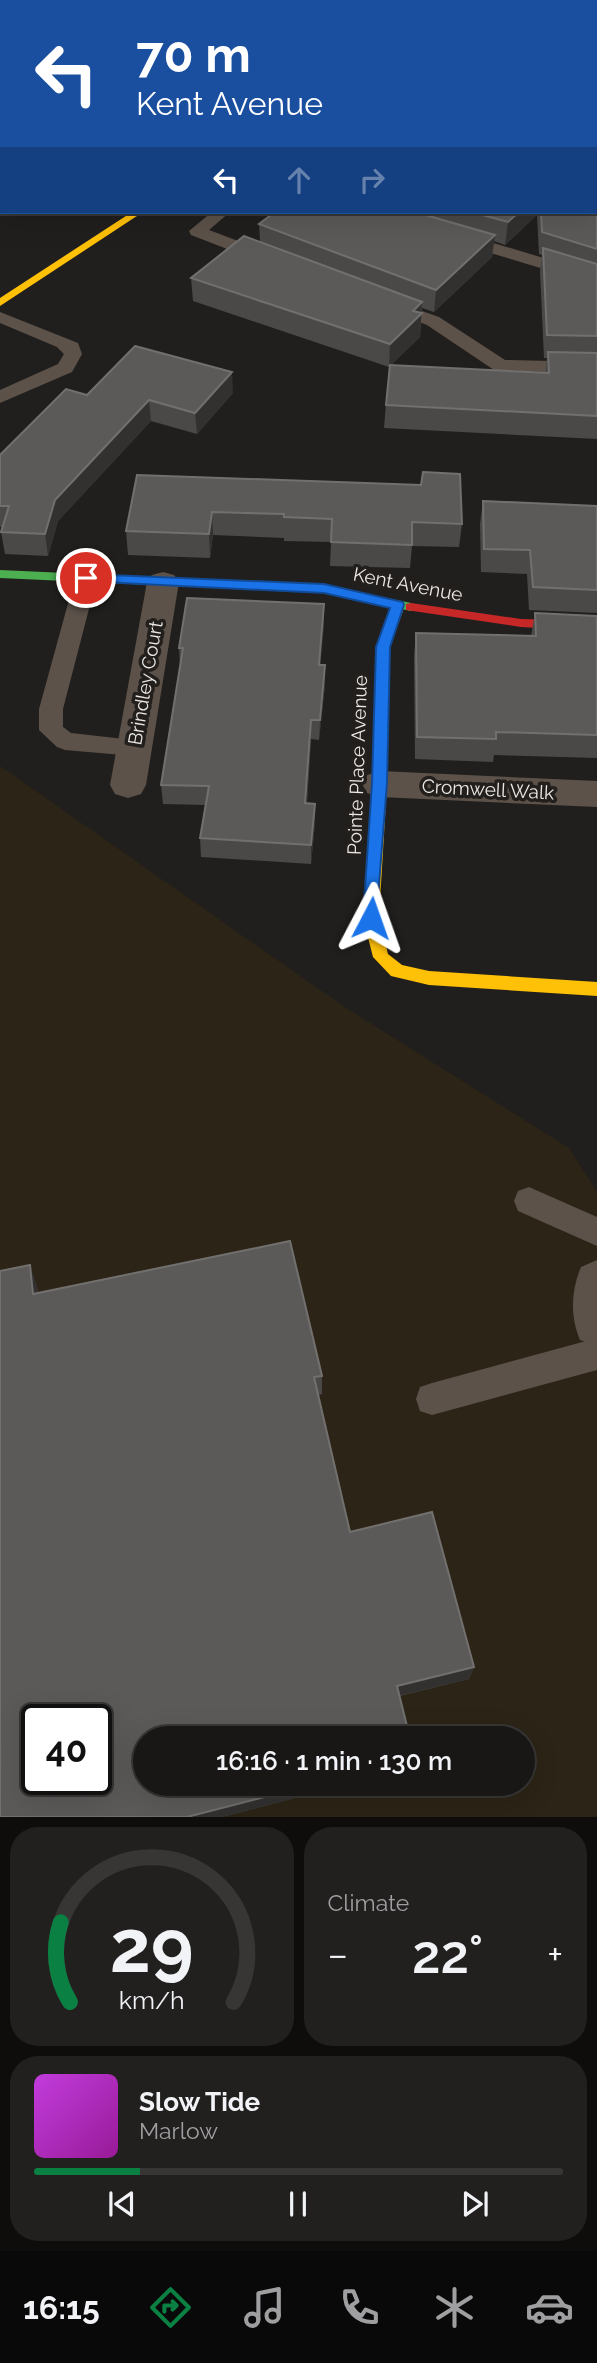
<!DOCTYPE html>
<html lang="en">
<head>
<meta charset="utf-8">
<style>
  :root { --surface:#191716; --page:#22201f; --text:#f1f3f6; --muted:#9f9fa1; --line:#373635; --accent:#0b8043 }
  body { margin:0; font-family:Raleway,sans-serif; background:var(--page); color:var(--text); height:100vh; display:flex; flex-direction:column; font-size:26px; white-space:nowrap }
  * { box-sizing:border-box; margin:0 }
  p { font-size:23px; color:var(--muted) }
  .icon { flex:none; width:38px; height:38px; fill:none; stroke:currentColor; stroke-width:2; stroke-linecap:round; stroke-linejoin:round }
  .map { position:relative; height:1817px; overflow:hidden }
  .details { display:flex; flex-direction:column; gap:10px; padding:10px; background:#0e0d0c; flex:1 }
  .details>* { flex:none }
  .banner { position:absolute; left:0px; top:0px; width:598px; height:214px; box-shadow:0 7px 28px #0002,0 0 0 2px var(--line); background:#1a4fa0; color:#fff; overflow:hidden }
  .speed { position:absolute; left:21px; top:1704px; display:flex; gap:14px; font-size:35px; font-weight:700; text-align:center }
  .speed>* { display:grid; place-content:center; width:91px; height:91px; border-radius:50%; background:var(--surface); box-shadow:0 7px 28px #0002,0 0 0 2px var(--line); line-height:1 }
  .speed .limit { border:4px solid #111; border-radius:10px; background:#fff; color:#111 }
  .pin { position:absolute; display:grid; place-items:center; width:60px; height:60px; color:#fff; margin:-30px; border:4px solid #fff; border-radius:50%; box-shadow:0 2px 7px #0007 }
  .me { position:absolute; width:77px; margin:-38px; rotate:4deg; stroke-linejoin:round; filter:drop-shadow(0 0 5px #0008) }
  .turn { display:flex; align-items:center; gap:24px; height:147px; padding:0 21px; font-size:32px }
  .turn .icon { width:91px; height:91px; stroke-width:2.5 }
  .turn b { display:block; font-size:49px; line-height:60px }
  .lanes { display:flex; align-items:center; height:66px; padding:0 21px; background:#0003; justify-content:center; gap:35px; direction:ltr }
  .lanes .off { opacity:.35 }
  .big { font-size:52px; font-weight:600; line-height:1.1 }
  .details .widget { flex:1; display:flex; flex-direction:column; justify-content:center; gap:10px; min-width:0; padding:0 24px; border-radius:28px; background:var(--page) }
  .details .dial { align-items:center; gap:0 }
  .dial svg { height:182px; overflow:visible; fill:none; stroke:var(--line); stroke-width:7; stroke-linecap:round; text-anchor:middle }
  .dial text { fill:var(--text); stroke:none }
  .song { display:flex; align-items:center; gap:21px }
  .cover { width:84px; height:84px; border-radius:10px; background:linear-gradient(135deg,hsl(290 70% 55%),hsl(300 70% 35%)) }
  .played { height:7px; border-radius:4px; background:linear-gradient(90deg,var(--accent) 20%,var(--line) 20%) }
  .keys { display:flex; justify-content:space-around; direction:ltr }
  .heat { display:flex; justify-content:space-between; align-items:center; font-size:38px; direction:ltr }
  .details .tiles { flex:1; display:grid; gap:10px; grid-template-columns:1fr 1fr }
  .widget:last-child { grid-column:span 2 }
  .trip { position:absolute; left:133px; top:1726px; width:402px; height:70px; border-radius:35px; background:var(--surface); box-shadow:0 7px 28px #0002,0 0 0 2px var(--line); font-weight:600; line-height:70px; text-align:center }
  .dock { display:flex; height:112px; justify-content:space-around; align-items:center; background:#0a0909; color:var(--muted) }
  .dock .icon { width:49px; height:49px }
  .dock .on { color:var(--accent) }
  .dock b { font-size:32px; color:var(--text) }
  .map>svg:first-child { display:block }
  .commercial { fill:#2c2416; fill-rule:evenodd }
  .lines { fill:none; stroke-linecap:round; stroke-linejoin:round }
  .lane { fill:#5c524a; fill-rule:evenodd }
  .street { fill:#5c524a; fill-rule:evenodd }
  .fast { fill:#4caf50; fill-rule:evenodd }
  .slow { fill:#ffc107; fill-rule:evenodd }
  .jam { fill:#c62828; fill-rule:evenodd }
  .wall { fill:#4b4948; fill-rule:evenodd }
  .shaded-wall { fill:#333130 }
  .building { fill:#5c5a59; stroke:#72706f; stroke-width:2; fill-rule:evenodd }
  .route { fill:#1a73e8; stroke:#114b97; stroke-width:2 }
  .labels { text-anchor:middle; stroke-width:7; stroke-linejoin:round; paint-order:stroke }
  .street-label { font-size:19px; fill:#eae8e5; stroke:#221f1c }
</style>
</head>
<body>
<div class="map">
<svg width="597" height="1817" viewBox="0 0 597 1817">
  <rect width="100%" height="100%" fill="#211f1d"/>
  <path class="commercial" d="M0,766l343,240 226,142 28,44v625h-597zM37,1720h59v60h-59zM145,1738h378v45h-378z"/>
  <g class="lines">
    <g class="lane">
      <rect x="226" y="0" width="14" height="2"/>
      <path d="M212,212h18l-21,18 61,23 3,4 -3,4h-12l-67,-26 -2,-4z"/>
      <path d="M460,233l137,41v11l-143,-43 -3,-4 3,-4z"/>
      <path d="M388,299l51,18 66,43 92,2v12l-103,-4 -67,-45 -45,-17 -3,-4 3,-4z"/>
      <path d="M0,312l78,31 4,11 -10,18 -72,31v-13l58,-26 6,-10 -7,-7 -57,-24z"/>
      <path d="M86,571l8,2 3,5 -34,131v18l8,6 71,8 4,6 -4,6 -8,3 -69,-6 -8,-3 -18,-17v-21l36,-131 3,-5z"/>
      <path d="M529,1187l68,30v29l-79,-35 -4,-10 4,-10z"/>
      <path d="M597,1338v32l-165,45 -12,-4 -4,-12 4,-12 12,-4z"/>
    </g>
    <g class="street">
      <path d="M163,572l11,3 5,7 -33,203 -5,9 -13,4 -13,-4 -5,-9 37,-203 5,-7z"/>
      <path d="M380,771l217,10v26l-217,-10 -13,-4 -5,-9 5,-9z"/>
      <path d="M597,1260v86l-17,-6c-10,-23 -9,-50 1,-73z"/>
    </g>
    <path class="fast" d="M0,570l324,15 87,18 7,4 -7,4 -87,-18 -324,-15z"/>
    <g class="slow">
      <path d="M132,212h11l-143,94v-8z"/>
      <path d="M398,601l7,4 -15,42 -3,137 -8,134 9,36 14,11 27,6 168,11v14l-168,-11 -38,-9 -18,-19 -10,-39 10,-134 3,-137 15,-42z"/>
    </g>
    <g class="jam">
      <path d="M423,0h10l-11,2z"/>
      <path d="M411,603l110,16 76,2v10l-76,-4 -115,-17v-6z"/>
    </g>
  </g>
  <g class="wall">
    <path d="M597,39v400l-213,-11 5,-61 -196,-66 -2,-23 69,-37 -1,-17 16,-12h322zM537,215l2,39 3,1 -2,16 4,87h3l-2,15 -154,-8 29,-28 2,-29 12,4 58,-55 2,-16 11,4z"/>
    <path d="M233,393l-36,41 -46,-13 -93,100 -10,35 -43,-2 -4,-22 1,-5h-2v-72l87,-60z"/>
    <path d="M137,475l325,49 -3,23 -47,-1 -2,22 -80,-2 1,-24 -47,-1v-3l-71,-3 -3,23 -82,-3 -2,-24z"/>
    <path d="M483,501l114,5v107l-68,-3 -2,-36 -46,-2 -1,-48z"/>
    <path d="M324,604v20l-4,41 5,20 -6,55 -8,-1 -4,65h8v19l-4,41 -110,-7 -1,-19 5,-33 -42,-1 -2,-19 19,-118 -1,-19z"/>
    <path d="M535,613l62,3v142l-103,-3 -1,7 -78,-3 -1,-103 2,-23 115,3z"/>
    <path d="M37,1286l1,7 284,83v18l-4,1 32,137 124,135 -5,12 -69,17 -47,87 -131,34h-222z"/>
  </g>
  <g class="shaded-wall">
    <path d="M519,212h18v3l-32,30 3,-23z"/>
    <path d="M495,235l-3,22 -58,55 2,-22z"/>
    <path d="M422,302l-2,35 -31,30 1,-23 23,-33z"/>
    <path d="M232,372l1,21 -36,41 -2,-21z"/>
    <path d="M149,400l2,21 -93,100 -10,35 -3,-22 10,-34z"/>
    <path d="M212,512l1,23 -3,23 -1,-24z"/>
    <path d="M324,604v20l-5,60v-19z"/>
    <path d="M325,665v20l-6,55 1,-20z"/>
    <path d="M311,720v19l-6,84v-20z"/>
    <path d="M315,804v19l-4,41v-19z"/>
    <path d="M30,1265l7,21 3,28 -7,-20z"/>
    <path d="M474,1667l-5,12 -75,18 3,-11z"/>
    <path d="M319,1783h34l-131,34h-35z"/>
  </g>
  <g class="building">
    <path d="M597,39v210l-55,-17 -1,-20h56z"/>
    <path d="M275,212h140l80,23 -59,55 -177,-66z"/>
    <path d="M471,212h48l-11,10z"/>
    <path d="M244,236l178,66 -9,9 9,2 -32,31 -199,-66z"/>
    <path d="M543,248l54,16v72l-50,-1z"/>
    <path d="M135,346l97,26 -37,41 -46,-13 -94,100 -10,34 -44,-2 8,-26h-9v-51l66,-66 21,6z"/>
    <path d="M548,352l49,1v63l-211,-11 4,-40 159,8z"/>
    <path d="M423,472l37,2 2,50 -50,-2v23l-81,-3 1,-23 -48,-2v-3l-72,-2 -3,22 -83,-3 11,-56 284,10z"/>
    <path d="M483,501l114,5v84l-64,-3 -3,-37 -46,-1z"/>
    <path d="M187,598l137,6 -5,61h6l-5,55h-9l-6,83 10,1 -4,41 -111,-7 9,-52 -48,-1 22,-137h-4z"/>
    <path d="M535,613l62,3v119l-101,-3v7l-79,-2 -1,-104 120,3z"/>
    <path d="M290,1241l32,135 -8,1 36,155 82,-20 42,155 -77,19 13,52h-265v45h174l-132,34h-187v-546l30,-6 3,29zM37,1720h59v60h-59z"/>
  </g>
  <path class="route" d="M86,574l238,10 79,18 1,3 -14,42 -3,136 -11,140 -5,1 -8,-6 9,-135 4,-136 14,-39 -66,-15 -243,-12v-6z"/>
  <g class="labels">
    <g class="street-label">
      <text transform="translate(408 584) rotate(11)" y="7">Kent Avenue</text>
      <text transform="translate(145 683) rotate(-80)" y="7">Brindley Court</text>
      <text transform="translate(357 765) rotate(-88)" y="7">Pointe Place Avenue</text>
      <text transform="translate(488 789) rotate(3)" y="7">Cromwell Walk</text>
    </g>
  </g>
</svg>
<div class="speed"><div class="limit">40</div></div>
<div class="pin" style="left:86px;top:578px;background:#d93025"><svg class="icon" aria-label="arrive" viewBox="0 0 24 24"><path d="M6 21V4h12l-3 4 3 4H6"/></svg></div>
<svg class="me" style="left:371px;top:918px" viewBox="-20 -20 40 40"><path d="M0-17L14 15 0 8-14 15z" fill="#1a73e8" stroke="#fff" stroke-width="4"/></svg>
<div class="trip">16:16 · 1 min · 130 m</div>
<div class="banner">
<div class="turn"><svg class="icon" aria-label="left" viewBox="0 0 24 24"><path d="M17 20v-9H6M10 6l-5 5 5 5"/></svg><div><b>70 m</b>Kent Avenue</div></div>
<div class="lanes"><svg class="icon" aria-label="left" viewBox="0 0 24 24"><path d="M17 20v-9H6M10 6l-5 5 5 5"/></svg><svg class="icon off" aria-label="ahead" viewBox="0 0 24 24"><path d="M12 20V5M6 11l6-6 6 6"/></svg><svg class="icon off" aria-label="right" viewBox="0 0 24 24"><path d="M7 20v-9h11M14 6l5 5-5 5"/></svg></div>
</div>
</div>
<section class="details">
<div class="tiles">
<div class="widget dial"><svg viewBox="0 0 100 80">
<path d="M14 69A42 42 0 1 1 86 69"/>
<path d="M14 69A42 42 0 0 1 10 34" stroke="#0b8043"/>
<text x="50" y="56" font-size="32" font-weight="700">29</text>
<text x="50" y="72" font-size="11">km/h</text>
</svg></div>
<div class="widget"><p>Climate</p>
<div class="heat"><a>−</a><b class="big">22°</b><a>+</a></div>
</div>
<div class="widget">
<div class="song"><i class="cover"></i><div><b>Slow Tide</b><p>Marlow</p></div></div>
<div class="played"></div>
<div class="keys"><svg class="icon" aria-label="previous" viewBox="0 0 24 24"><path d="M18 5L8 12l10 7zM5 5v14"/></svg><svg class="icon" aria-label="pause" viewBox="0 0 24 24"><path d="M8 5v14M16 5v14"/></svg><svg class="icon" aria-label="next" viewBox="0 0 24 24"><path d="M6 5l10 7-10 7zM19 5v14"/></svg></div>
</div>
</div>
</section>
<nav class="dock">
<b>16:15</b>
<svg class="icon on" aria-label="directions" viewBox="0 0 24 24"><path d="M12 3l9 9-9 9-9-9zM9 14v-3h6M13 9l2 2-2 2"/></svg>
<svg class="icon" aria-label="music" viewBox="0 0 24 24"><path d="M9 18V5l10-2v13"/><circle cx="6" cy="18" r="3"/><circle cx="16" cy="16" r="3"/></svg>
<svg class="icon" aria-label="phone" viewBox="0 0 24 24"><path d="M5 4h4l2 5-3 2q2 4 5 5l2-3 5 2v4C11 20 4 13 5 4z"/></svg>
<svg class="icon" aria-label="climate" viewBox="0 0 24 24"><path d="M12 3v18M4 7l16 10M4 17L20 7"/></svg>
<svg class="icon" aria-label="car" viewBox="0 0 24 24"><path d="M5 17H2v-5l4-1 3-4h7l3 4 3 1v5h-3M9 17h6M6 11h13"/><circle cx="7" cy="17" r="2"/><circle cx="17" cy="17" r="2"/></svg>
</nav>
</body>
</html>
